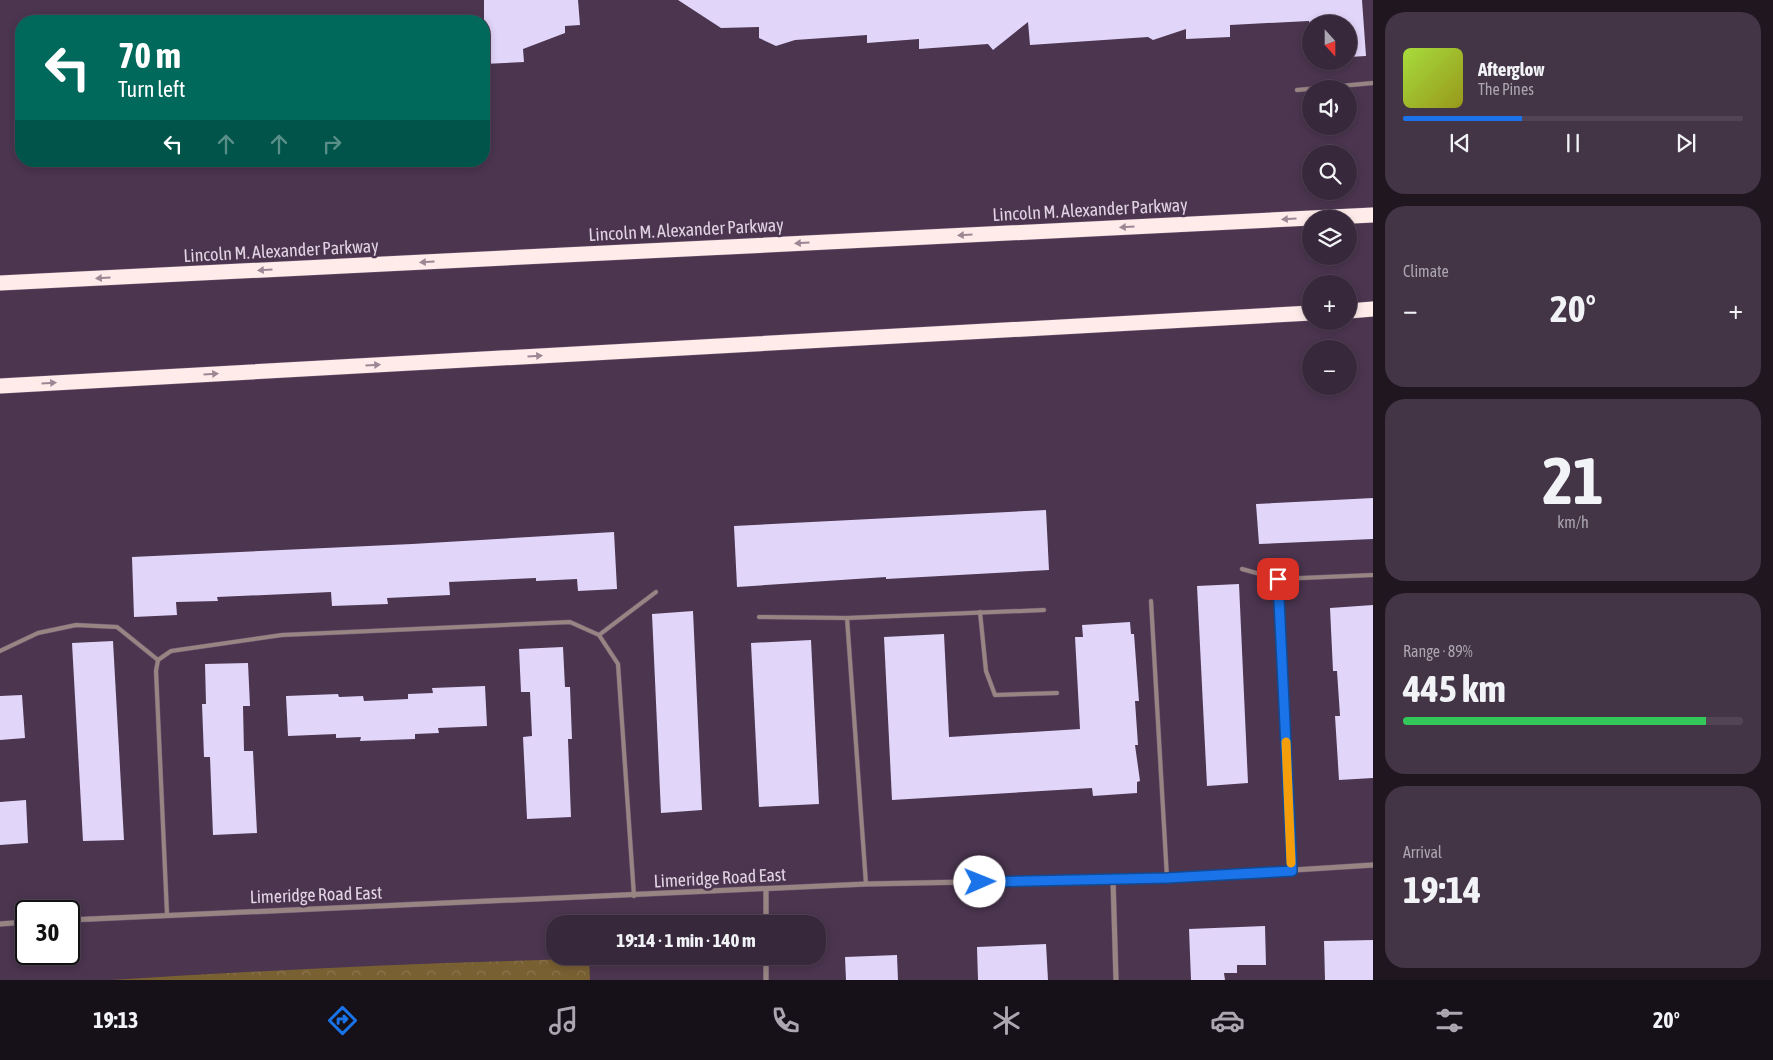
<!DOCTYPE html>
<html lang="en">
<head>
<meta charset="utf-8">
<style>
  :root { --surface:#38283b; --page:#433446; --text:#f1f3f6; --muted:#aba6af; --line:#524455; --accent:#1a73e8 }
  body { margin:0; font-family:"Asap Condensed",sans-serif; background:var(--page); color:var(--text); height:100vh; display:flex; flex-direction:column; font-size:19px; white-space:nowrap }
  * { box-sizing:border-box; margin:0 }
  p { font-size:16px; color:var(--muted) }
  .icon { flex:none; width:28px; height:28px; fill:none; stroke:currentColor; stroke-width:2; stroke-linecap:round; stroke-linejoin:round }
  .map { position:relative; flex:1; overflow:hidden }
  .panel { display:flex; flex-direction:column; gap:12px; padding:12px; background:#1f1620; width:400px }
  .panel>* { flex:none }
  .banner { position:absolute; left:15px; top:15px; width:475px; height:152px; border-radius:20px; box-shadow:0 2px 8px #0003,0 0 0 1px var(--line); background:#00695c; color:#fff; overflow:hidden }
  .needle { width:32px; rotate:159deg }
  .fabs { position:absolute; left:1302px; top:15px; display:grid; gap:10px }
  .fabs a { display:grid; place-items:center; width:55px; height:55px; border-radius:50%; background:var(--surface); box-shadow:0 2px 8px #0003,0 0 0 1px var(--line); font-size:25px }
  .speed { position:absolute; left:15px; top:900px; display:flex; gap:10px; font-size:25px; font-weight:700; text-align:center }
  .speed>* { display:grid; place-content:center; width:65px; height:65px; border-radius:50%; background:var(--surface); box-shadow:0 2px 8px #0003,0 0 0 1px var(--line); line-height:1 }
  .speed .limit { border:2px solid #111; border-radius:8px; background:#fff; color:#111 }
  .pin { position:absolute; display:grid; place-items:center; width:42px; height:42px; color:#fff; margin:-21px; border-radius:10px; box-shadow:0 2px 8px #0006 }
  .me { position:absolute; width:55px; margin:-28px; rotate:89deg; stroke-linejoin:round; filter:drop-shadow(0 0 4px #0008) }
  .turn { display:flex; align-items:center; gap:18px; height:105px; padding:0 20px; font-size:22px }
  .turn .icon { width:65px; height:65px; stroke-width:2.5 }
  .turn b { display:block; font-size:35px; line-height:42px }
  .lanes { display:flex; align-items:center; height:48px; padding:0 20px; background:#0003; justify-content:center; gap:25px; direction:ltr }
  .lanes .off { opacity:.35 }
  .big { font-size:38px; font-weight:700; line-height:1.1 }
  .panel .card { flex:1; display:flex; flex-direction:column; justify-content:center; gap:8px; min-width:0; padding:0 18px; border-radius:20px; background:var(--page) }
  .panel .dial { align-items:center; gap:0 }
  .dial b { font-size:65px; line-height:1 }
  .song { display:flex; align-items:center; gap:15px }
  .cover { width:60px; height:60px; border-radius:8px; background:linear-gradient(135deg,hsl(80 70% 55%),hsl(60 70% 35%)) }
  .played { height:5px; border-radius:2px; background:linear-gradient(90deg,var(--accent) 35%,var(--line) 35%) }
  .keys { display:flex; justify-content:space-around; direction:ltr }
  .heat { display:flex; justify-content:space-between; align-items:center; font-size:28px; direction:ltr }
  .charge { height:8px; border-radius:4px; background:linear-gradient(90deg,#34c759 89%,var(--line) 0) }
  .trip { position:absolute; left:546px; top:915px; width:280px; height:50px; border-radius:20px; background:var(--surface); box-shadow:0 2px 8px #0003,0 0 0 1px var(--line); font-weight:700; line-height:50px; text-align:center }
  .tab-bar { display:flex; height:80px; justify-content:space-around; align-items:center; background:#161018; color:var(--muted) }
  .tab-bar .icon { width:35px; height:35px }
  .tab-bar .on { color:var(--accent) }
  .tab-bar b { font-size:22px; color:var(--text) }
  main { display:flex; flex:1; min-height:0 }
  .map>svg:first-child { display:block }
  .park { fill:url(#park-crowns) }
  .building { fill:#e1d5f9 }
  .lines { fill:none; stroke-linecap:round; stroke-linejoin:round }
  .service-casing { stroke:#69556d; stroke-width:5 }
  .minor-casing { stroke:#69556d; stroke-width:6 }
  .motorway-casing { stroke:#69556d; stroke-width:16 }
  .service { stroke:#978483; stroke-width:4 }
  .minor { stroke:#978483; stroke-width:5 }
  .motorway { stroke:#feebea; stroke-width:15 }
  .oneway { fill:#9c8795 }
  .route-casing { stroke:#114b97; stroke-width:12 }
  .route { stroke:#1a73e8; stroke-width:9 }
  .slow { stroke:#f59e0b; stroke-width:9 }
  .labels { text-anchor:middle; stroke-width:5; stroke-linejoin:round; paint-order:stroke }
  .street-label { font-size:18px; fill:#e1d3e3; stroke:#4b354f }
</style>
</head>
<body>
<main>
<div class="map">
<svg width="1373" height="980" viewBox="0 0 1373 980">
  <defs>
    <pattern id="park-crowns" width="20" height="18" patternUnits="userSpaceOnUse" patternTransform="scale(1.25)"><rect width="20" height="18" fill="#796032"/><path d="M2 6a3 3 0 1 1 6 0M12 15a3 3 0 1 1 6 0" fill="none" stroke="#8c7650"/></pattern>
  </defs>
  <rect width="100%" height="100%" fill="#4b354f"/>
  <path class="park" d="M589,959l1,21h-479c160,-10 319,-18 478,-21z"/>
  <g class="building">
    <path d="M484,0h94l2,25 -15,1v7l-42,16 1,13 -40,2z"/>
    <path d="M678,0h684l4,56 -17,1v-33h-38v26l-2,-29 -79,4v12l-44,2v-10l-33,11 -5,-3 -118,8 -2,-23 -35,28 -5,-6 -69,5v-10l-52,4v-8l-72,5 -19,6 -17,-8v-11l-38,1z"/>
    <path d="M1373,498v41l-114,5 -3,-40z"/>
    <path d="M1046,510l3,60 -163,9v-2l-149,10 -3,-61z"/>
    <path d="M614,532l3,57 -39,2 -1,-12 -41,2v-3l-87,4 1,13 -63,3 1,6 -56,2 -1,-14 -114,5 1,4 -42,1 1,13 -43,2 -2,-60 280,-13z"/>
    <path d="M1239,584l9,199 -41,3 -10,-200z"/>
    <path d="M1373,605v173l-34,2 -4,-64h5l-3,-45h-4l-3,-63z"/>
    <path d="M693,611l9,199 -41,3 -9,-199z"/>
    <path d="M1130,622l1,12h3l5,67h-4l3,44h-3l5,36 -3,1v11l-44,3 -1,-8 -200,12 -8,-163 60,-3 5,103 131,-8 -5,-92h8l-1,-12z"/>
    <path d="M811,640l8,164 -60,3 -8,-164z"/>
    <path d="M113,641l11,199 -41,1 -11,-198z"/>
    <path d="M563,647l2,40h5l2,52h-4l3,78 -44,2 -4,-82 9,-1 -2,-44h-9l-2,-43z"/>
    <path d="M248,663l2,43h-7l1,45h9l4,82 -44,2 -3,-78h-6l-2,-53h4l-1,-40z"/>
    <path d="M485,686l2,40 -49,2 1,5 -24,1v5l-55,2 1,-4 -25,1v-4l-48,2 -2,-40 52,-2 1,3 24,-1 1,5 44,-2v-5l25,-1 -1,-5z"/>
    <path d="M22,695l3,43 -25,2v-44z"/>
    <path d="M26,800l2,43 -28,2v-43z"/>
    <path d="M1265,926l1,39h-29v8h-13l1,7h-34l-2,-51z"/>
    <path d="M1373,940v40h-48l-1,-39z"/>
    <path d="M1046,944l2,36h-70l-1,-33z"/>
    <path d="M897,955l1,25h-52l-1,-23z"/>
  </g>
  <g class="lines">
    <g class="service-casing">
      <g id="service">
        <path d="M1297,90l76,-7"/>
        <path d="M1242,569l36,10 95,-4"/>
        <path d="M1278,579l14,292"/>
        <path d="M1151,601l16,277"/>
        <path d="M980,612l6,59 9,24 62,-2"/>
        <path d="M759,617l88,1 197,-8"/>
        <path d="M847,618l19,266"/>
        <path d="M599,635l57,-43"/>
        <path d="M0,651l38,-18 38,-8 41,2 41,33"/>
        <path d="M167,914l-11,-243 2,-11 13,-9 111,-16 288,-13 29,13 19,29 16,232"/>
      </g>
    </g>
    <g class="minor-casing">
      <g id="minor">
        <path d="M1113,879l3,101"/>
        <path d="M766,890v34"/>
        <path d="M69,920l797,-36 301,-6 206,-13"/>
        <path d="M0,924l26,-2"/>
        <path d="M766,956v24"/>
      </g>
    </g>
    <g class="motorway-casing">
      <g id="motorway">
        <path d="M0,283l1373,-68"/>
        <path d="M1349,311l24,-2"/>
        <path d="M0,386l1311,-73"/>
      </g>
    </g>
    <use href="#service" class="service"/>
    <use href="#minor" class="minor"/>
    <use href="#motorway" class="motorway"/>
  </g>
  <defs><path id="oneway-solid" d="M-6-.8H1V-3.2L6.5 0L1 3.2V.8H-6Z" transform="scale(1.25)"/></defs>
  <g class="oneway">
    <use href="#oneway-solid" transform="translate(1289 219) rotate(177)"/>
    <use href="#oneway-solid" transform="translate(1127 227) rotate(177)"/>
    <use href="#oneway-solid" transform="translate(965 235) rotate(177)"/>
    <use href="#oneway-solid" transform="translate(802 243) rotate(177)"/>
    <use href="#oneway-solid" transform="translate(427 262) rotate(177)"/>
    <use href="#oneway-solid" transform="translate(265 270) rotate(177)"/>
    <use href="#oneway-solid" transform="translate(103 278) rotate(177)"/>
    <use href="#oneway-solid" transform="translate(535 356) rotate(-3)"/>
    <use href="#oneway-solid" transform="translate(373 365) rotate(-3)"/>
    <use href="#oneway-solid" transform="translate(211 374) rotate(-3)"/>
    <use href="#oneway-solid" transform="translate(49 383) rotate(-3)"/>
  </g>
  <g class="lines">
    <g class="route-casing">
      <path id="route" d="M980,882l187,-4 125,-7 -14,-292"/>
    </g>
    <use href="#route" class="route"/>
    <path class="slow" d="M1286,742l5,121"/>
  </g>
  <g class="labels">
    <g class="street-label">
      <text transform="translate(1090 210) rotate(-3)" y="6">Lincoln M. Alexander Parkway</text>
      <text transform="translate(686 230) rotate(-3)" y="6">Lincoln M. Alexander Parkway</text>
      <text transform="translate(281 251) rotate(-3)" y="6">Lincoln M. Alexander Parkway</text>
      <text transform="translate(720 878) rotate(-3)" y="6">Limeridge Road East</text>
      <text transform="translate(316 895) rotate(-2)" y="6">Limeridge Road East</text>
    </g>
  </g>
</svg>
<div class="fabs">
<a><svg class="needle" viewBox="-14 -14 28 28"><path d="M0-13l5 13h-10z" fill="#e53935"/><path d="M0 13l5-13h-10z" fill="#aba6af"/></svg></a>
<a><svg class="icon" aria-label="sound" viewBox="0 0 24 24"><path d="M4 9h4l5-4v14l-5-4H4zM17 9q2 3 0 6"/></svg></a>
<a><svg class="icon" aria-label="search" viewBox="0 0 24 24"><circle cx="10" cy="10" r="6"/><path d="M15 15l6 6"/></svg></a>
<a><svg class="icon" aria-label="layers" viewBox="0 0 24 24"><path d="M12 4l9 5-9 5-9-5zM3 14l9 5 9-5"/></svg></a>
<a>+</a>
<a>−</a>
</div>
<div class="speed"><div class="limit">30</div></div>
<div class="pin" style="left:1278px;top:579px;background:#d93025"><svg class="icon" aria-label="arrive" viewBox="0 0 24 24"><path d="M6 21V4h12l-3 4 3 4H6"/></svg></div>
<svg class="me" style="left:980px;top:882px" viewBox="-20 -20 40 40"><circle r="19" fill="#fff"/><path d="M0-13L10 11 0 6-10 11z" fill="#1a73e8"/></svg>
<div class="trip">19:14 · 1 min · 140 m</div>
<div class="banner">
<div class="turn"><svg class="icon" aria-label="left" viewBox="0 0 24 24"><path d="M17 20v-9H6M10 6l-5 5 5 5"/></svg><div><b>70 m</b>Turn left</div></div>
<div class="lanes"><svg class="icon" aria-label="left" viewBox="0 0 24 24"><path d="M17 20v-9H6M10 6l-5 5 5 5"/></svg><svg class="icon off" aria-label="ahead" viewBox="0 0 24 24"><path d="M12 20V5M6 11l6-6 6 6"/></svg><svg class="icon off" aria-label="ahead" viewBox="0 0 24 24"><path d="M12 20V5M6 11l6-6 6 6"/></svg><svg class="icon off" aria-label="right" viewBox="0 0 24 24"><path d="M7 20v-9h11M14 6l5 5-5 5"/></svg></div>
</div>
</div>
<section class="panel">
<div class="card">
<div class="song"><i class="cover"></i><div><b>Afterglow</b><p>The Pines</p></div></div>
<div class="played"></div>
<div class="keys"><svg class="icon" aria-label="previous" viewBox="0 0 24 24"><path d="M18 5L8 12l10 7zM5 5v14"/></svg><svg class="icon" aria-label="pause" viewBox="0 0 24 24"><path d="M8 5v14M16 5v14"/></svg><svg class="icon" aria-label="next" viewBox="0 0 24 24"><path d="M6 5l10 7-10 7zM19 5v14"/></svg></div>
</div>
<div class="card"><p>Climate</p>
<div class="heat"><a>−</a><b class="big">20°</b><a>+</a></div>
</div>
<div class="card dial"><b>21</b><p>km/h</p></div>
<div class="card"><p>Range · 89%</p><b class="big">445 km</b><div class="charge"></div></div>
<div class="card"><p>Arrival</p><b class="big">19:14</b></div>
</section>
</main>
<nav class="tab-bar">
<b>19:13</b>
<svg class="icon on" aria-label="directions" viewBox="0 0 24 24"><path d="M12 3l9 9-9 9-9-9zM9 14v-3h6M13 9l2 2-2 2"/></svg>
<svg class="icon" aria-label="music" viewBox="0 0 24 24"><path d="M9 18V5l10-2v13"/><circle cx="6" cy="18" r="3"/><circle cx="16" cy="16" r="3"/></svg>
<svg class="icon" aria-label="phone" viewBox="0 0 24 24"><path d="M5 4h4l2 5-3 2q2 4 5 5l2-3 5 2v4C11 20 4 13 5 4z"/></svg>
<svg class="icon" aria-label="climate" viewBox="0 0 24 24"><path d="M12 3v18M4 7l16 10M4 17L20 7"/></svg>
<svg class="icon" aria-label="car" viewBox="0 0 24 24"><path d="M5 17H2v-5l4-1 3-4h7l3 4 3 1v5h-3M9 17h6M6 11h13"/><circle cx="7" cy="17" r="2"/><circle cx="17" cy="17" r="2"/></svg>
<svg class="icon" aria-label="filters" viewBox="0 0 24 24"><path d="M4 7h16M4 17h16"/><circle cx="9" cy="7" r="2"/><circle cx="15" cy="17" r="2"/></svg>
<b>20°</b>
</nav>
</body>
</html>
